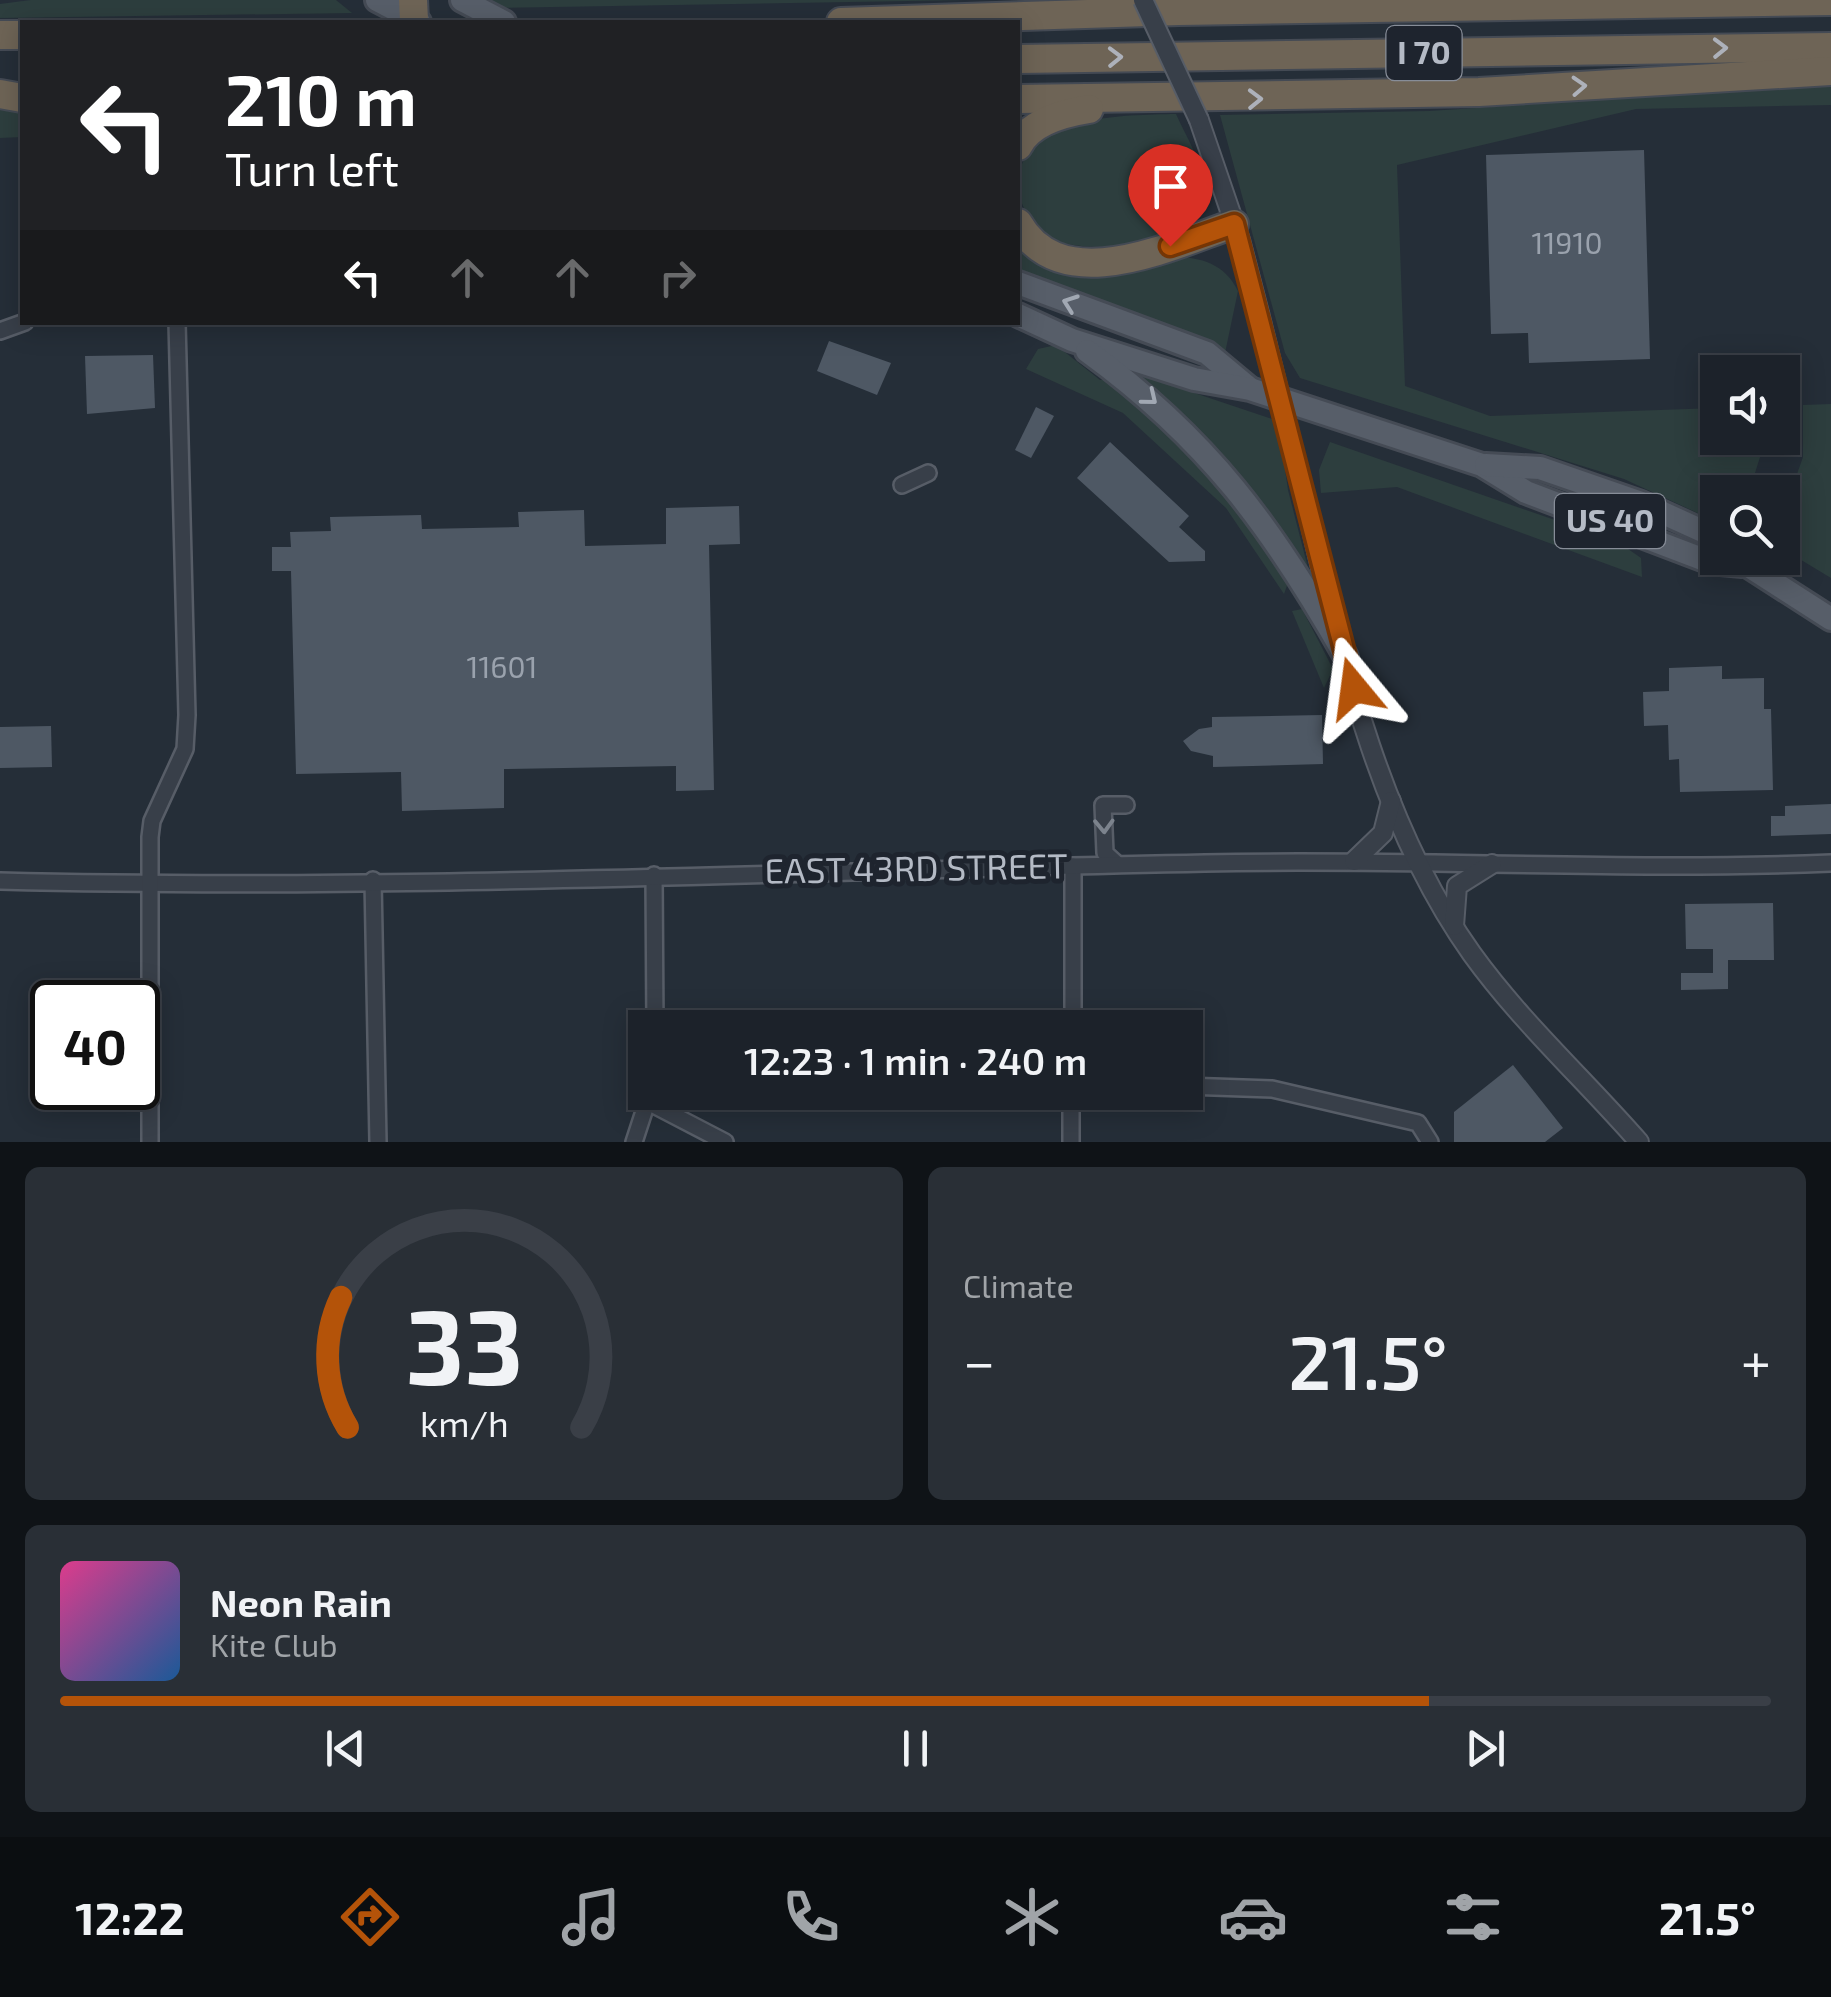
<!DOCTYPE html>
<html lang="en">
<head>
<meta charset="utf-8">
<style>
  :root { --surface:#1c222a; --page:#292f36; --text:#f1f3f6; --muted:#a0a4a8; --line:#3a3f47; --accent:#b45309 }
  body { margin:0; font-family:"Exo 2",sans-serif; background:var(--page); color:var(--text); height:100vh; display:flex; flex-direction:column; font-size:38px; white-space:nowrap }
  * { box-sizing:border-box; margin:0 }
  p { font-size:32px; color:var(--muted) }
  .icon { flex:none; width:55px; height:55px; fill:none; stroke:currentColor; stroke-width:2; stroke-linecap:round; stroke-linejoin:round }
  .map { position:relative; height:1142px; overflow:hidden }
  .sheet { display:flex; flex-direction:column; gap:25px; padding:25px; background:#0f1317; flex:1 }
  .sheet>* { flex:none }
  .top-card { position:absolute; left:20px; top:20px; width:1000px; height:305px; border-radius:0px; box-shadow:0 5px 25px #0003,0 0 0 2px var(--line); background:#202124; color:#fff; overflow:hidden }
  .buttons { position:absolute; left:1700px; top:355px; display:grid; gap:20px }
  .buttons a { display:grid; place-items:center; width:100px; height:100px; border-radius:0px; background:var(--surface); box-shadow:0 5px 25px #0003,0 0 0 2px var(--line); font-size:50px }
  .speed { position:absolute; left:30px; top:980px; display:flex; gap:20px; font-size:50px; font-weight:700; text-align:center }
  .speed>* { display:grid; place-content:center; width:130px; height:130px; border-radius:50%; background:var(--surface); box-shadow:0 5px 25px #0003,0 0 0 2px var(--line); line-height:1 }
  .speed .limit { border:5px solid #111; border-radius:15px; background:#fff; color:#111 }
  .pin { position:absolute; display:grid; place-items:center; width:85px; height:85px; color:#fff; margin:-102px -42px; border-radius:50% 50% 50% 0; rotate:-45deg; box-shadow:0 0 10px #0007 }
  .pin .icon { rotate:45deg }
  .me { position:absolute; width:110px; margin:-55px; rotate:344deg; stroke-linejoin:round; filter:drop-shadow(0 0 8px #0008) }
  .turn { display:flex; align-items:center; gap:35px; height:210px; padding:0 40px; font-size:45px }
  .turn .icon { width:130px; height:130px; stroke-width:2.5 }
  .turn b { display:block; font-size:70px; line-height:85px }
  .lanes { display:flex; align-items:center; height:95px; padding:0 40px; background:#0003; justify-content:center; gap:50px; direction:ltr }
  .lanes .off { opacity:.35 }
  .big { font-size:75px; font-weight:600; line-height:1.1 }
  .sheet .widget { flex:1; display:flex; flex-direction:column; justify-content:center; gap:15px; min-width:0; padding:0 35px; border-radius:15px; background:var(--page) }
  .sheet .dial { align-items:center; gap:0 }
  .dial svg { height:260px; overflow:visible; fill:none; stroke:var(--line); stroke-width:7; stroke-linecap:round; text-anchor:middle }
  .dial text { fill:var(--text); stroke:none }
  .song { display:flex; align-items:center; gap:30px }
  .cover { width:120px; height:120px; border-radius:15px; background:linear-gradient(135deg,hsl(330 70% 55%),hsl(210 70% 35%)) }
  .played { height:10px; border-radius:5px; background:linear-gradient(90deg,var(--accent) 80%,var(--line) 80%) }
  .keys { display:flex; justify-content:space-around; direction:ltr }
  .heat { display:flex; justify-content:space-between; align-items:center; font-size:55px; direction:ltr }
  .sheet .tiles { flex:1; display:grid; gap:25px; grid-template-columns:1fr 1fr }
  .widget:last-child { grid-column:span 2 }
  .trip { position:absolute; left:628px; top:1010px; width:575px; height:100px; border-radius:0px; background:var(--surface); box-shadow:0 5px 25px #0003,0 0 0 2px var(--line); font-weight:600; line-height:100px; text-align:center }
  .tab-bar { display:flex; height:160px; justify-content:space-around; align-items:center; background:#0b0e11; color:var(--muted) }
  .tab-bar .icon { width:70px; height:70px }
  .tab-bar .selected { color:var(--accent) }
  .tab-bar b { font-size:45px; color:var(--text) }
  .map>svg:first-child { display:block }
  .green { fill:#2d3e3e }
  .building { fill:#4e5864 }
  .lines { fill:none; stroke-linecap:round; stroke-linejoin:round }
  .minor-casing { stroke:#575d67; stroke-width:20 }
  .tertiary-casing { stroke:#575d67; stroke-width:22 }
  .primary-casing { stroke:#454b55; stroke-width:28 }
  .motorway-casing { stroke:#444a54; stroke-width:32 }
  .minor { stroke:#383f49; stroke-width:15 }
  .tertiary { stroke:#383f49; stroke-width:18 }
  .primary { stroke:#575e69; stroke-width:22 }
  .motorway { stroke:#6e6456; stroke-width:28 }
  .tertiary-bridge-casing { stroke:#575d67; stroke-width:22; stroke-linecap:butt }
  .tertiary-bridge { stroke:#383f49; stroke-width:18 }
  .oneway { stroke:#adb1ba }
  .oneway2 { stroke:#a1a8b3 }
  .oneway3 { stroke:#7c838d }
  .route-casing { stroke:#753606; stroke-width:25 }
  .route { stroke:#b45309; stroke-width:18 }
  .labels { text-anchor:middle; stroke-width:10; stroke-linejoin:round; paint-order:stroke }
  .number-label { font-size:30px; fill:#9aa2ad }
  .shield { fill:#1e242e; stroke:#878d98; stroke-width:2.5 }
  .shield-label { font-size:32px; font-weight:bold; fill:#b4bac5 }
  .street-label { font-size:35px; fill:#b4bac5; stroke:#1e242e }
</style>
</head>
<body>
<div class="map">
<svg width="1831" height="1142" viewBox="0 0 1831 1142">
  <rect width="100%" height="100%" fill="#252e38"/>
  <g class="green">
    <path d="M31,0h305l16,13 -352,5v-14z"/>
    <path d="M481,0h487l-474,8z"/>
    <path d="M1831,85v20l-195,4 -239,56 8,221 85,30 227,-8 1,30h48l-17,54h-31l-1,30 -93,-43 -324,-101 -15,-25 -65,-238 209,-4z"/>
    <path d="M0,110l22,2v25l-22,1z"/>
    <path d="M1176,114c11,25 33,58 28,86 -9,47 -115,55 -150,40 -15,-6 -29,-25 -33,-40 -19,-85 100,-85 155,-86z"/>
    <path d="M1018,242c16,6 34,17 51,20 53,11 139,-33 169,29l-13,62 -207,-84z"/>
    <path d="M1056,345l44,35h15l120,115 54,85 -5,14 -58,-86 -103,-95 -97,-44 12,-20z"/>
    <path d="M1126,370l152,51 10,69 20,78 -6,2z"/>
    <path d="M1831,404v174l-48,-29v-35l20,-57v-52z"/>
    <path d="M1330,442l288,100 23,16 1,19 -245,-90 -76,6 -2,-23z"/>
    <path d="M1302,609l31,60 -9,19 -32,-77z"/>
  </g>
  <g class="building">
    <path d="M1644,150l6,209 -121,4 -1,-30 -37,1 -5,-179z"/>
    <path d="M829,341l62,22 -14,32 -60,-24z"/>
    <path d="M153,355l2,53 -68,6 -2,-58z"/>
    <path d="M1036,407l18,9 -23,42 -16,-8z"/>
    <path d="M1110,442l79,74 -10,11 26,24v10l-36,1 -92,-84z"/>
    <path d="M739,506l1,38 -31,1 5,245 -38,1v-25l-172,3v39l-102,3 -1,-39 -105,2 -5,-203h-19v-24h19l-1,-15 41,-1 -1,-14 91,-2 1,14 97,-2 -1,-15 66,-2 1,36 81,-2v-36z"/>
    <path d="M1722,666v13l42,-1v31h7l2,81 -93,2 -1,-33 -10,1 -1,-35 -24,1 -1,-34 26,-1v-23z"/>
    <path d="M1322,715l1,49 -110,3v-11l-22,-5 -8,-10 16,-12 13,-2v-10z"/>
    <path d="M51,726l1,41 -52,1v-41z"/>
    <path d="M1831,804v30l-60,2v-20h14v-10z"/>
    <path d="M1773,903l1,57h-46v29l-47,1v-17h32v-24h-27l-1,-45z"/>
    <path d="M1513,1065l50,63 -18,14h-91v-30z"/>
  </g>
  <g class="lines">
    <g class="minor-casing">
      <g id="minor">
        <path d="M0,331l25,-9"/>
        <path d="M902,485l26,-12"/>
        <path d="M1117,864l-12,-11 -2,-48h23"/>
        <path d="M1073,866v162"/>
        <path d="M654,875l1,153"/>
        <path d="M373,880l5,262"/>
        <path d="M0,881c401,10 804,-10 1205,-18 209,-5 417,9 626,0"/>
        <path d="M1185,1086l87,3 146,34 12,19"/>
        <path d="M648,1102l77,40"/>
        <path d="M150,1142v-305l2,-16 33,-72 2,-34 -10,-393"/>
        <path d="M634,1142l15,-46"/>
        <path d="M1071,1142v-50"/>
      </g>
    </g>
    <g class="tertiary-casing">
      <g id="tertiary">
        <path d="M1199,120l41,120 19,73"/>
        <path d="M1299,475c39,163 74,340 173,479 49,68 112,125 167,188"/>
        <path d="M1354,861l29,-28 8,-32"/>
        <path d="M1454,926l3,-40 35,-22"/>
      </g>
    </g>
    <g class="primary-casing">
      <g id="primary">
        <path d="M377,0l42,22"/>
        <path d="M462,0l42,22"/>
        <path d="M1018,283l189,70 42,35"/>
        <path d="M1018,315l54,25 122,39 56,10 232,76 44,27 184,70 32,3"/>
        <path d="M1087,351c121,88 186,177 259,306"/>
        <path d="M1486,465l54,3 101,35 77,35"/>
        <path d="M1736,558l95,61"/>
      </g>
    </g>
    <g class="motorway-casing">
      <g id="motorway">
        <path d="M413,0l1,20"/>
        <path d="M841,22l338,-11 652,-10"/>
        <path d="M0,35h22"/>
        <path d="M1018,59l813,-12"/>
        <path d="M0,94l22,4"/>
        <path d="M1018,99l461,-7 352,-21"/>
        <path d="M1018,146c12,-24 46,-33 71,-37"/>
        <path d="M1018,223c44,77 154,22 216,1"/>
      </g>
    </g>
    <use href="#minor" class="minor"/>
    <use href="#tertiary" class="tertiary"/>
    <use href="#primary" class="primary"/>
    <use href="#motorway" class="motorway"/>
    <g class="tertiary-bridge-casing">
      <g id="tertiary-bridge">
        <path d="M1143,0l56,120"/>
        <path d="M1259,313l40,162"/>
      </g>
    </g>
    <use href="#tertiary-bridge" class="tertiary-bridge"/>
  </g>
  <defs><path id="oneway-chevron" d="M-2-3.5L2.5 0L-2 3.5" fill="none" stroke-width="1.6" stroke-linecap="round" stroke-linejoin="round" transform="scale(2.5)"/></defs>
  <g class="oneway">
    <use href="#oneway-chevron" transform="translate(1720 48) rotate(-1)"/>
    <use href="#oneway-chevron" transform="translate(1115 57) rotate(-1)"/>
    <use href="#oneway-chevron" transform="translate(1579 86) rotate(-3)"/>
    <use href="#oneway-chevron" transform="translate(1255 99) rotate(-1)"/>
  </g>
  <g class="oneway2">
    <use href="#oneway-chevron" transform="translate(1070 303) rotate(-160)"/>
    <use href="#oneway-chevron" transform="translate(1150 398) rotate(39)"/>
  </g>
  <use class="oneway3" href="#oneway-chevron" transform="translate(1104 826) rotate(88)"/>
  <g class="lines">
    <g class="route-casing">
      <path id="route" d="M1170,246l64,-22 120,464"/>
    </g>
    <use href="#route" class="route"/>
  </g>
  <g class="labels">
    <g class="number-label">
      <text x="1567" y="254">11910</text>
      <text x="502" y="678">11601</text>
    </g>
    <g class="shield">
      <rect x="1386.5" y="26" width="75" height="54" rx="8"/>
      <rect x="1555" y="494" width="110" height="54" rx="8"/>
    </g>
    <g class="shield-label">
      <text x="1424" y="64">I 70</text>
      <text x="1610" y="532">US 40</text>
    </g>
    <g class="street-label">
      <text transform="translate(916 869) rotate(-1)" y="12">EAST 43RD STREET</text>
    </g>
  </g>
</svg>
<div class="buttons">
<a><svg class="icon" aria-label="sound" viewBox="0 0 24 24"><path d="M4 9h4l5-4v14l-5-4H4zM17 9q2 3 0 6"/></svg></a>
<a><svg class="icon" aria-label="search" viewBox="0 0 24 24"><circle cx="10" cy="10" r="6"/><path d="M15 15l6 6"/></svg></a>
</div>
<div class="speed"><div class="limit">40</div></div>
<div class="pin" style="left:1170px;top:246px;background:#d93025"><svg class="icon" aria-label="arrive" viewBox="0 0 24 24"><path d="M6 21V4h12l-3 4 3 4H6"/></svg></div>
<svg class="me" style="left:1354px;top:688px" viewBox="-20 -20 40 40"><path d="M0-17L14 15 0 8-14 15z" fill="#b45309" stroke="#fff" stroke-width="4"/></svg>
<div class="trip">12:23 · 1 min · 240 m</div>
<div class="top-card">
<div class="turn"><svg class="icon" aria-label="left" viewBox="0 0 24 24"><path d="M17 20v-9H6M10 6l-5 5 5 5"/></svg><div><b>210 m</b>Turn left</div></div>
<div class="lanes"><svg class="icon" aria-label="left" viewBox="0 0 24 24"><path d="M17 20v-9H6M10 6l-5 5 5 5"/></svg><svg class="icon off" aria-label="ahead" viewBox="0 0 24 24"><path d="M12 20V5M6 11l6-6 6 6"/></svg><svg class="icon off" aria-label="ahead" viewBox="0 0 24 24"><path d="M12 20V5M6 11l6-6 6 6"/></svg><svg class="icon off" aria-label="right" viewBox="0 0 24 24"><path d="M7 20v-9h11M14 6l5 5-5 5"/></svg></div>
</div>
</div>
<section class="sheet">
<div class="tiles">
<div class="widget dial"><svg viewBox="0 0 100 80">
<path d="M14 69A42 42 0 1 1 86 69"/>
<path d="M14 69A42 42 0 0 1 12 29" stroke="#b45309"/>
<text x="50" y="56" font-size="32" font-weight="700">33</text>
<text x="50" y="72" font-size="11">km/h</text>
</svg></div>
<div class="widget"><p>Climate</p>
<div class="heat"><a>−</a><b class="big">21.5°</b><a>+</a></div>
</div>
<div class="widget">
<div class="song"><i class="cover"></i><div><b>Neon Rain</b><p>Kite Club</p></div></div>
<div class="played"></div>
<div class="keys"><svg class="icon" aria-label="previous" viewBox="0 0 24 24"><path d="M18 5L8 12l10 7zM5 5v14"/></svg><svg class="icon" aria-label="pause" viewBox="0 0 24 24"><path d="M8 5v14M16 5v14"/></svg><svg class="icon" aria-label="next" viewBox="0 0 24 24"><path d="M6 5l10 7-10 7zM19 5v14"/></svg></div>
</div>
</div>
</section>
<nav class="tab-bar">
<b>12:22</b>
<svg class="icon selected" aria-label="directions" viewBox="0 0 24 24"><path d="M12 3l9 9-9 9-9-9zM9 14v-3h6M13 9l2 2-2 2"/></svg>
<svg class="icon" aria-label="music" viewBox="0 0 24 24"><path d="M9 18V5l10-2v13"/><circle cx="6" cy="18" r="3"/><circle cx="16" cy="16" r="3"/></svg>
<svg class="icon" aria-label="phone" viewBox="0 0 24 24"><path d="M5 4h4l2 5-3 2q2 4 5 5l2-3 5 2v4C11 20 4 13 5 4z"/></svg>
<svg class="icon" aria-label="climate" viewBox="0 0 24 24"><path d="M12 3v18M4 7l16 10M4 17L20 7"/></svg>
<svg class="icon" aria-label="car" viewBox="0 0 24 24"><path d="M5 17H2v-5l4-1 3-4h7l3 4 3 1v5h-3M9 17h6M6 11h13"/><circle cx="7" cy="17" r="2"/><circle cx="17" cy="17" r="2"/></svg>
<svg class="icon" aria-label="filters" viewBox="0 0 24 24"><path d="M4 7h16M4 17h16"/><circle cx="9" cy="7" r="2"/><circle cx="15" cy="17" r="2"/></svg>
<b>21.5°</b>
</nav>
</body>
</html>
